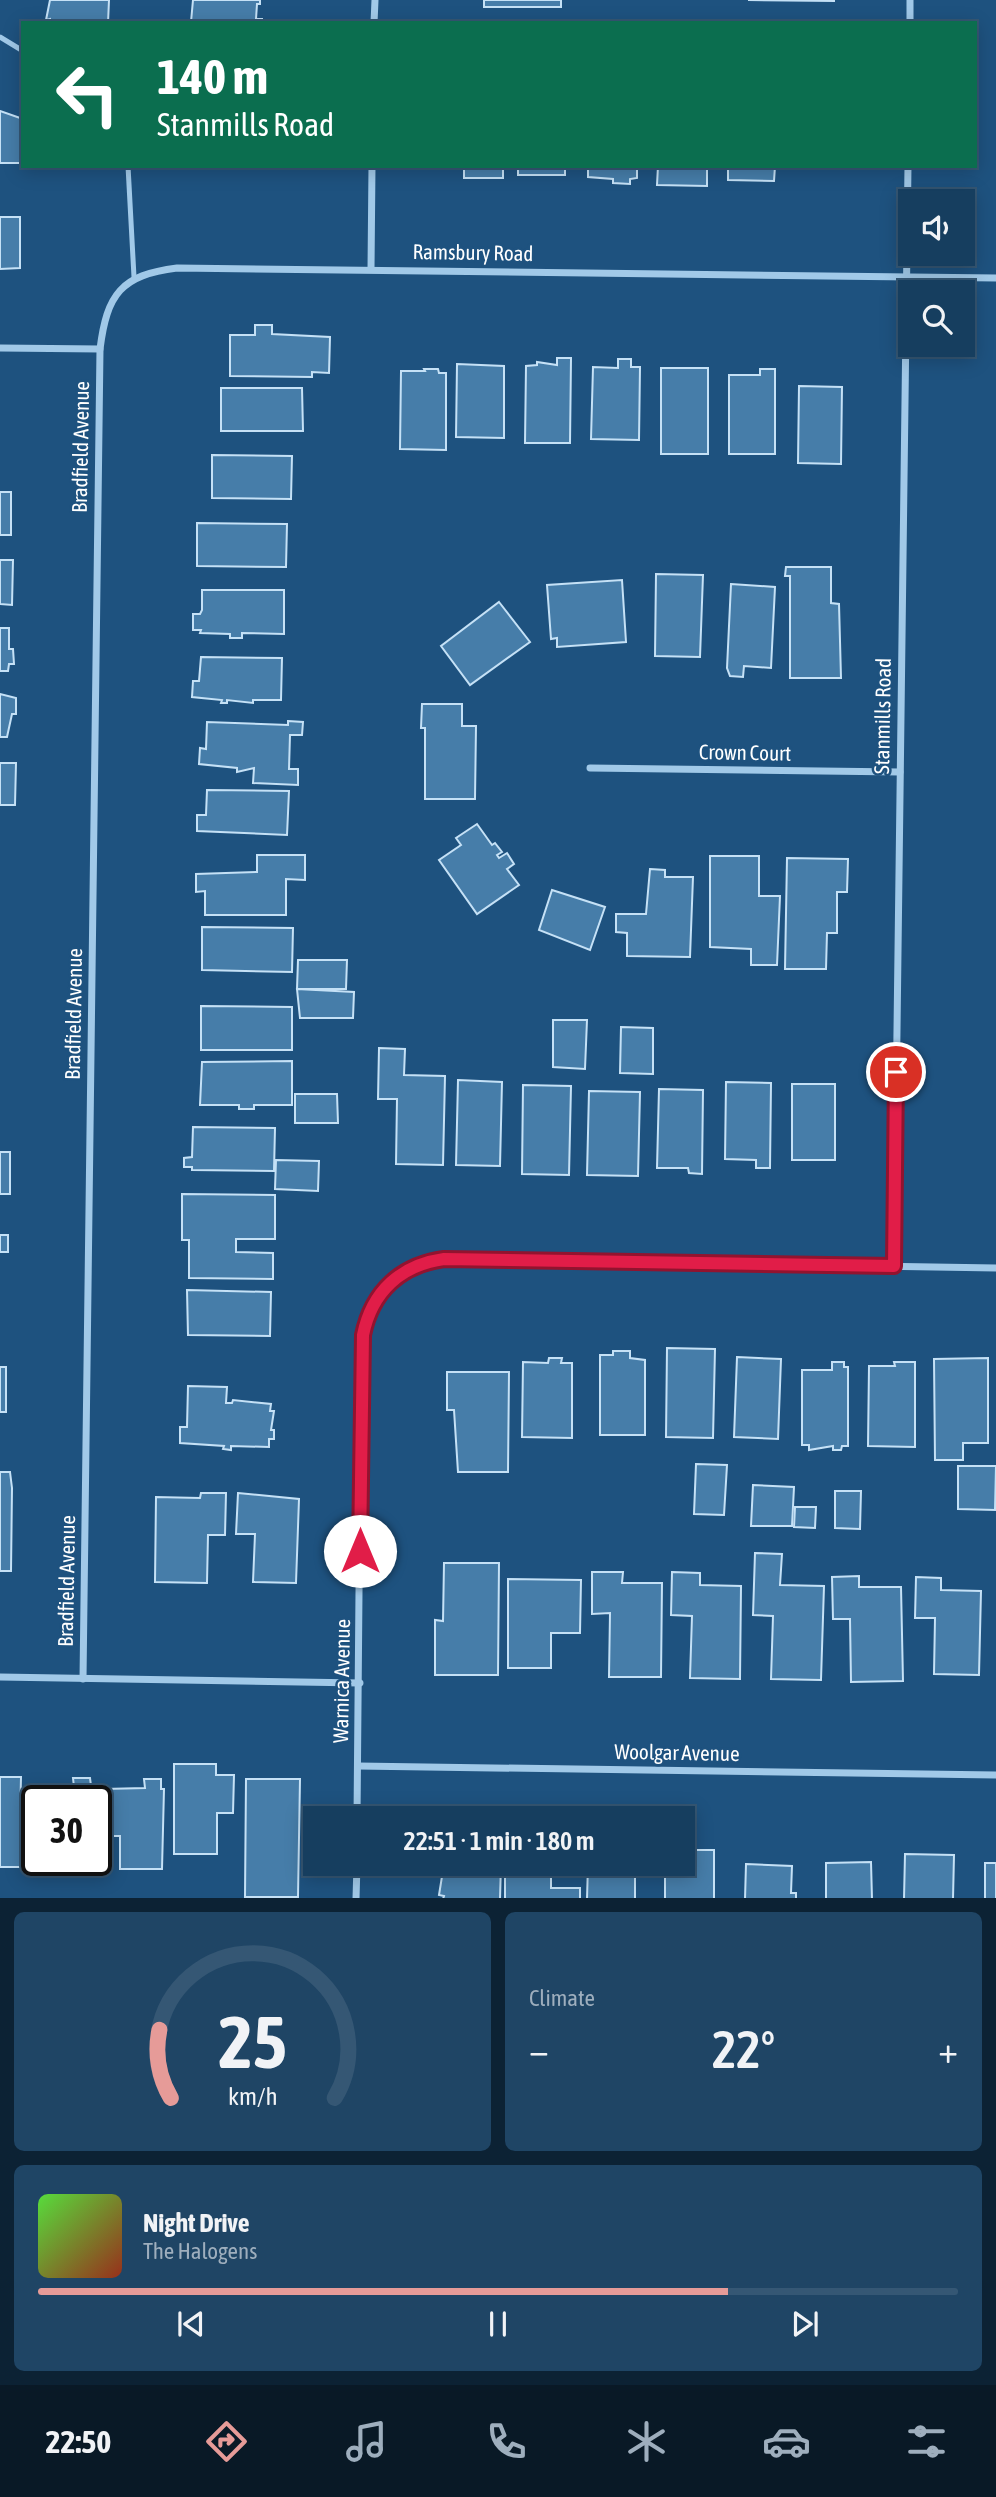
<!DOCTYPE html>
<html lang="en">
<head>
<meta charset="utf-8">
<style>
  :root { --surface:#163e5f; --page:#1f4565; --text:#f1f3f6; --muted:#9eaebd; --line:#355774; --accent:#e69b98 }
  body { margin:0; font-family:"Asap Condensed",sans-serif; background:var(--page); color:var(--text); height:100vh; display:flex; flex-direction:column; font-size:26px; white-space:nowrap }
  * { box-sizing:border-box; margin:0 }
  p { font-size:23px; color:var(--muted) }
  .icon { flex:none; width:38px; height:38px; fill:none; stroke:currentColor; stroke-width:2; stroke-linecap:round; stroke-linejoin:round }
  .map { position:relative; height:1898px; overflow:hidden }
  .side { display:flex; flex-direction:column; gap:14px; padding:14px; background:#0c2234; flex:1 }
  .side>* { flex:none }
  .guide { position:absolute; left:21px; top:21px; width:956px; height:147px; border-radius:0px; box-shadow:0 4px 18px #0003,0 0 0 2px var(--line); background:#0b6e4f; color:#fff; overflow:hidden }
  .buttons { position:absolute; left:898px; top:189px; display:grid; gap:14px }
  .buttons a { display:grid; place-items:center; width:77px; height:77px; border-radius:0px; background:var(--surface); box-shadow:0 4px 18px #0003,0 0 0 2px var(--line); font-size:35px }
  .speed { position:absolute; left:21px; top:1785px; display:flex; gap:14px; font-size:35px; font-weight:700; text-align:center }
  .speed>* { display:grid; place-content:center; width:91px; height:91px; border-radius:50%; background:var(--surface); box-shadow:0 4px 18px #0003,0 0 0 2px var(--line); line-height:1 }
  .speed .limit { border:4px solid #111; border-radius:10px; background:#fff; color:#111 }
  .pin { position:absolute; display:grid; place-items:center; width:60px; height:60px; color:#fff; margin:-30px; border:4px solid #fff; border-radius:50%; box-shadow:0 2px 7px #0007 }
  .me { position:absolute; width:77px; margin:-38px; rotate:0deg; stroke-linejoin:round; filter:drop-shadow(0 0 5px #0008) }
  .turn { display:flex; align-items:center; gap:24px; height:147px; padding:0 21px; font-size:32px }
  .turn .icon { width:91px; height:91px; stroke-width:2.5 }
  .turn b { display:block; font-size:49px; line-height:60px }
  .big { font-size:52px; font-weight:600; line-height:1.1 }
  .side .card { flex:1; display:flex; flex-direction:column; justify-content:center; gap:10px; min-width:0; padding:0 24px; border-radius:10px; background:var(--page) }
  .side .dial { align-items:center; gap:0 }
  .dial svg { height:182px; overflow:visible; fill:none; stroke:var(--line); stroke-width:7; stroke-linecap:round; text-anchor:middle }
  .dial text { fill:var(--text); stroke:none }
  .song { display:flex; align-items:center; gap:21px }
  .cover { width:84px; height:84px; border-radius:10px; background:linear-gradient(135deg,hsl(110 70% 55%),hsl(10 70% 35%)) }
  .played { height:7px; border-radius:4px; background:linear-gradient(90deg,var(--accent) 75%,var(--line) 75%) }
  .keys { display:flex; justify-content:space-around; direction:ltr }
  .heat { display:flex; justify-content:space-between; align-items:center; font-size:38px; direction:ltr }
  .side .tiles { flex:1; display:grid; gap:14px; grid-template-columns:1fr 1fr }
  .card:last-child { grid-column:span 2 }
  .trip { position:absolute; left:303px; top:1806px; width:392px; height:70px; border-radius:0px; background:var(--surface); box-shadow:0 4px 18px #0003,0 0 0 2px var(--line); font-weight:600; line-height:70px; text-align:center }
  .dock { display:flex; height:112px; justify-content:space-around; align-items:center; background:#091926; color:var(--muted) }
  .dock .icon { width:49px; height:49px }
  .dock .on { color:var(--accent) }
  .dock b { font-size:32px; color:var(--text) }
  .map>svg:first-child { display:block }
  .building { fill:#467da9; stroke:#c5e1f6; stroke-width:2 }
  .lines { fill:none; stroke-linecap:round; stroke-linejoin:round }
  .lane { stroke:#a1c9e8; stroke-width:5 }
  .street { stroke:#a1c9e8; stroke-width:7 }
  .route-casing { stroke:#92132f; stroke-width:18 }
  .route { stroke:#e11d48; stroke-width:12 }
  .labels { text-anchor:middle; stroke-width:5; stroke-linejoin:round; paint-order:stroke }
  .street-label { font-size:21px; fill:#fff; stroke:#1e527f }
</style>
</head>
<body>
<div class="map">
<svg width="996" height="1899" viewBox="0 0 996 1899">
  <rect width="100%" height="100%" fill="#1e527f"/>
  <g class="building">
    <path d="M50,0h59l-1,23h-58v-4l-4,1z"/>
    <path d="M193,0h67v4h-3l-1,15h6v4l-71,-1z"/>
    <rect x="484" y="0" width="77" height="7"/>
    <path d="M748,0h86v1z"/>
    <path d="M0,111l23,8v44h-23z"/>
    <rect x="464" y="166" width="39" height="12"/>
    <rect x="518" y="166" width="47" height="9"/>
    <path d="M588,166h49v12l-7,1v5l-17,-1v-4l-25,-2z"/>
    <path d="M658,166h49v20l-50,-1z"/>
    <path d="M728,166h47l-1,15 -46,-1z"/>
    <path d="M0,217h20v51l-20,1z"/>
    <path d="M255,325h17v9l58,3 -1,36 -17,-1v5l-82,-1v-41h25z"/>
    <path d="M557,358h14l-1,85h-45l1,-77 11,-1v-3l20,3z"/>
    <path d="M618,359h13v8h9l-1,73 -48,-1 2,-72 25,1z"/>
    <path d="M457,364l47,2v72l-48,-1z"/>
    <rect x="661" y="368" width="47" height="86"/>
    <path d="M424,369h14l1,4h7v77l-46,-1 1,-78h24z"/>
    <path d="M760,369h15v85h-46v-79h31z"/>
    <path d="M799,386l43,1 -1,77 -43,-1z"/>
    <path d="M221,388h81l1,43h-82z"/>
    <path d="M212,455l80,1 -1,43 -79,-1z"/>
    <rect x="0" y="492" width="11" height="43"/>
    <path d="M197,523l90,1 -1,43 -89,-1z"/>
    <path d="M0,560h13l-1,45 -12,-1z"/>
    <path d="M786,567h45v36l8,1 2,74h-51v-102h-5z"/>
    <path d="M656,574l47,1 -3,82 -45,-1z"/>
    <path d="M622,580l4,62 -69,5v-9l-6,1 -4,-54z"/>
    <path d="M731,584l44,3 -4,81 -27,-2 -1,11 -13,-1 -3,-8z"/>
    <path d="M202,590h82v44l-42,-1v5h-12v-4l-30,-1 1,-3h-8v-16h7l2,-4z"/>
    <path d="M499,602l31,40 -60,43 -29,-39z"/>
    <path d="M0,628h9v21h4l1,15h-5l-1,7h-8z"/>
    <path d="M201,657l81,1 -1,42h-28v3l-26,-3v3h-6l1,-3 -30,-3 1,-16h6z"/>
    <path d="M0,694l16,4v16h-4l-5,23h-7z"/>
    <path d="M422,704h40v22h14l-1,73h-50v-71h-4z"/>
    <path d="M288,721l15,1 -1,13h-12l-1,34h9v16l-45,-2 1,-15 -17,4v-4l-38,-4 1,-16 6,1 1,-27 81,3z"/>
    <path d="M0,763h16l-1,42h-15z"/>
    <path d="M207,790l82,1 -2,44 -90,-4v-16h9z"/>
    <path d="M477,824l15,21 3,-2 7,9 -5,3 2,3 8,-5 7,11 -7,5 12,16 -42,29 -38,-54 22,-15 -5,-7z"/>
    <path d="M257,855h48v25l-19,-1v36h-81v-24l-9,1v-18l61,-2z"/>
    <path d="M710,856h49v40h21l-3,69h-26v-16l-41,-2z"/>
    <path d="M787,858l61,1 -1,33h-10v41h-10l-1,36h-41z"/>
    <path d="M650,869l15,1v7h28l-3,80 -63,-1v-23l-11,-1v-18h30z"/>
    <path d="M552,890l53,17 -15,43 -51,-20z"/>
    <path d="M202,927l91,1 -1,44 -90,-2z"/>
    <path d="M298,960h49l-1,29h-49z"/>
    <path d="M297,989l57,3 -1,26h-53z"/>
    <path d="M201,1006l91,1v43h-91z"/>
    <path d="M553,1020h34l-2,49 -32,-2z"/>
    <path d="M621,1027l32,1v46l-33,-1z"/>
    <path d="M379,1048l26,1 -1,26 41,1 -2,89 -47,-1 1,-65h-19z"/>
    <path d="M292,1061v44h-38v4h-15v-4h-39l2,-43z"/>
    <path d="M458,1080l44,2 -2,84 -44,-1z"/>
    <path d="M726,1082l45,1 -1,85h-14v-8l-31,-1z"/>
    <rect x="792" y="1084" width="43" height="76"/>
    <path d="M523,1085l48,1 -2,89 -47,-1z"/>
    <path d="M659,1089l44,1 -1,84 -13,-1 -1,-5h-31z"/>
    <path d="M589,1091l51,1 -2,84 -51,-1z"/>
    <path d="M295,1094h42l1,29h-43z"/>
    <path d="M193,1127l82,1 -1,43 -82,-1v-3h-8v-9l8,-1z"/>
    <rect x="0" y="1152" width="10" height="42"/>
    <path d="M276,1160l43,1 -1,30 -43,-2z"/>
    <path d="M182,1194l93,1v44h-39v13l37,1v26l-84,-1v-38h-7z"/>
    <rect x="0" y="1235" width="8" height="17"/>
    <path d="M187,1290l84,2 -1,44 -82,-1z"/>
    <path d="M667,1348l48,1 -2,89 -47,-1z"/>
    <path d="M613,1351h17v7l15,2v75h-45v-80h13z"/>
    <path d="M737,1357l44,2 -3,80 -44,-2z"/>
    <path d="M549,1358h13l-1,5h11v75l-50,-1 1,-75 25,1z"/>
    <path d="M988,1358v85h-25v17h-28l-1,-101z"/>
    <path d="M832,1362h12v5h4v79h-6l-1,4h-8v-4l-24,4v-5h-7v-75h30z"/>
    <path d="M894,1362h21v85l-47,-1 1,-80h26z"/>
    <rect x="0" y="1367" width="6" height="45"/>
    <path d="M447,1372h62l-1,100h-50l-4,-62h-7z"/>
    <path d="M188,1386l39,1 -1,16h6l1,-3 38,4 -1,7h4l-3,19h3v9h-5v8l-38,-1v4l-8,-1 1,-3 -44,-3v-16h7z"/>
    <path d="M696,1464l31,1 -3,50 -30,-1z"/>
    <path d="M958,1466h38l-1,44 -37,-1z"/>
    <path d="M0,1472h10l2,16 -1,83h-11z"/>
    <path d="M753,1485l41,2 -2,39h-41z"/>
    <path d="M835,1491h26l-1,38 -25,-1z"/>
    <path d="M201,1493h25l-1,42h-17l-1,48 -52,-1 1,-85 44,1z"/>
    <path d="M238,1493l61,6 -3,84 -43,-1 2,-48h-19z"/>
    <path d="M795,1507h21l-1,21 -21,-1z"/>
    <path d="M755,1553l27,1 -2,31 44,1 -3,94 -50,-1 2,-63 -20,-1z"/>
    <path d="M444,1563h55l-1,112h-63v-55l8,1z"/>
    <path d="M592,1572h31l-1,11h40l-1,94h-52l1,-64 -18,1z"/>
    <path d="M672,1572l28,1v12l41,1 -1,93 -50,-1 2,-62 -21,-1z"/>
    <path d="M859,1576v11h42l2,94 -52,1 -1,-63h-17l-1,-42z"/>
    <path d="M916,1577l25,1v12l40,1 -2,84 -45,-1 1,-56h-20z"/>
    <path d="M508,1579l73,1 -1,53h-29v35h-43z"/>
    <path d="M174,1764h42v11h18l-1,38h-16v41h-43z"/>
    <path d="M0,1777h21l-1,43 5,-1v10h-5v38h-20z"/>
    <path d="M73,1778h17l3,23h-56v22l-9,-2 3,-32 43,-2z"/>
    <path d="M144,1779h17v10h3l-2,80h-42v-33h-17l1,-47 41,-1z"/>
    <path d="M246,1779h54l-2,118h-53z"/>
    <path d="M682,1850h32v49h-49v-35h17z"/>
    <path d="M905,1854l49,1 -1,44h-49z"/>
    <rect x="49" y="1860" width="44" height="8"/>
    <path d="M871,1862l1,37h-46v-36z"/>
    <rect x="985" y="1863" width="11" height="36"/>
    <path d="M444,1864h57l-1,35h-57l1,-3 -5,-1z"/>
    <path d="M505,1864h46v24h29v11h-75z"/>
    <path d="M588,1864h47v35h-48z"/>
    <path d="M746,1864l46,2 -1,27h5v6h-51z"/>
  </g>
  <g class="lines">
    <g class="lane">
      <path d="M0,37l23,14"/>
      <path d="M128,166l6,111"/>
    </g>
    <g class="street">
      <path d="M374,23l1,-23"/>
      <path d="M910,23v-23"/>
      <path d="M371,269l1,-103"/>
      <path d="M0,348l100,1"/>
      <path d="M590,768l310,4"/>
      <path d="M894,1266l14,-1100"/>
      <path d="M0,1677l360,6"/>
      <path d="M83,1679l17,-1330c7,-55 21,-74 77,-81l819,10"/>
      <path d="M358,1766l638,9"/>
      <path d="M357,1818l4,-451c3,-59 19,-99 83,-108l552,9"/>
      <path d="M356,1899l1,-35"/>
    </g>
  </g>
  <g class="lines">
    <g class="route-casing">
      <path id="route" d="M360,1551l3,-216c9,-44 38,-70 81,-76l450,7 2,-194"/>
    </g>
    <use href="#route" class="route"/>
  </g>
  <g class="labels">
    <g class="street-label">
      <text transform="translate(473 253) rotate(1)" y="7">Ramsbury Road</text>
      <text transform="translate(81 447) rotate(-89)" y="7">Bradfield Avenue</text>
      <text transform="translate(883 716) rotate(-89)" y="7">Stanmills Road</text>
      <text transform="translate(745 753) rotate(1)" y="7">Crown Court</text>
      <text transform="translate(74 1014) rotate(-89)" y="7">Bradfield Avenue</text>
      <text transform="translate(67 1581) rotate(-89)" y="7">Bradfield Avenue</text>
      <text transform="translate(342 1681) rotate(-89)" y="7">Warnica Avenue</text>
      <text transform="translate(677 1753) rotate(1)" y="7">Woolgar Avenue</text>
    </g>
  </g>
</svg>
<div class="buttons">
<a><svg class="icon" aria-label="sound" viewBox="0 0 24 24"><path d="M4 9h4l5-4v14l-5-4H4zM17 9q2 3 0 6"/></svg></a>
<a><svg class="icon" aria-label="search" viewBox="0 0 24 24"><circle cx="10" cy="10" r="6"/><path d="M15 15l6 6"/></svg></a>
</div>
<div class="speed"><div class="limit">30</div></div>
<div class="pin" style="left:896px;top:1072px;background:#d93025"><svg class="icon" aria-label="arrive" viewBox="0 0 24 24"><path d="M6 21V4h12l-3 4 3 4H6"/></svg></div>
<svg class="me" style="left:360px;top:1551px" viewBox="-20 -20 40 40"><circle r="19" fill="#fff"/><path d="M0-13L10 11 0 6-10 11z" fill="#e11d48"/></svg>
<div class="trip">22:51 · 1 min · 180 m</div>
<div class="guide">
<div class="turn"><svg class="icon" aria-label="left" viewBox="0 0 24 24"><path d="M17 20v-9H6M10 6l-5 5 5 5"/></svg><div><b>140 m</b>Stanmills Road</div></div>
</div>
</div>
<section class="side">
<div class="tiles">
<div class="card dial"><svg viewBox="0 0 100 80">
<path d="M14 69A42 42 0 1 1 86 69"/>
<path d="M14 69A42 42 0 0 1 9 39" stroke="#e69b98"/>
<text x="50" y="56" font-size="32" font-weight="700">25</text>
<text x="50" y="72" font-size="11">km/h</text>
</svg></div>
<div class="card"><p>Climate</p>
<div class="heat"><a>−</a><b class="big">22°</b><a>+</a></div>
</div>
<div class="card">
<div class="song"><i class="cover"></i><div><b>Night Drive</b><p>The Halogens</p></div></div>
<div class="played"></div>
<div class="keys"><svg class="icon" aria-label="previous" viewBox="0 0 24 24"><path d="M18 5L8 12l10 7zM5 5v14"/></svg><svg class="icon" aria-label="pause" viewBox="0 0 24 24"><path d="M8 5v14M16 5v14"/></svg><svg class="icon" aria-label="next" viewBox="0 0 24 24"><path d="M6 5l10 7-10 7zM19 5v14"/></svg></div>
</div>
</div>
</section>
<nav class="dock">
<b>22:50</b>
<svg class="icon on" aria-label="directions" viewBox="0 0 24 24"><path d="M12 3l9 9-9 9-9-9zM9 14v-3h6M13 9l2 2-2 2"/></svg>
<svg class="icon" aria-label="music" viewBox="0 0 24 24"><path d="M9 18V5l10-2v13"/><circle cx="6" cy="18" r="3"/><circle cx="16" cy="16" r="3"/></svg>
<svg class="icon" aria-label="phone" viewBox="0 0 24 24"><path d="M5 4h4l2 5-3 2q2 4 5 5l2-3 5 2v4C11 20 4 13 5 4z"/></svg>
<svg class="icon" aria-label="climate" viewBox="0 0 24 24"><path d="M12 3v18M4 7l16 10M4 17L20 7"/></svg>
<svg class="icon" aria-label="car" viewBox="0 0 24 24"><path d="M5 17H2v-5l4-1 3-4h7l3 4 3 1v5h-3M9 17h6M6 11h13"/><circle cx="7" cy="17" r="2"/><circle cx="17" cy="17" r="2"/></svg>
<svg class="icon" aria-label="filters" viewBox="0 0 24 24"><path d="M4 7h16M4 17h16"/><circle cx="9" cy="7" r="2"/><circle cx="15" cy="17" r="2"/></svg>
</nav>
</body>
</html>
